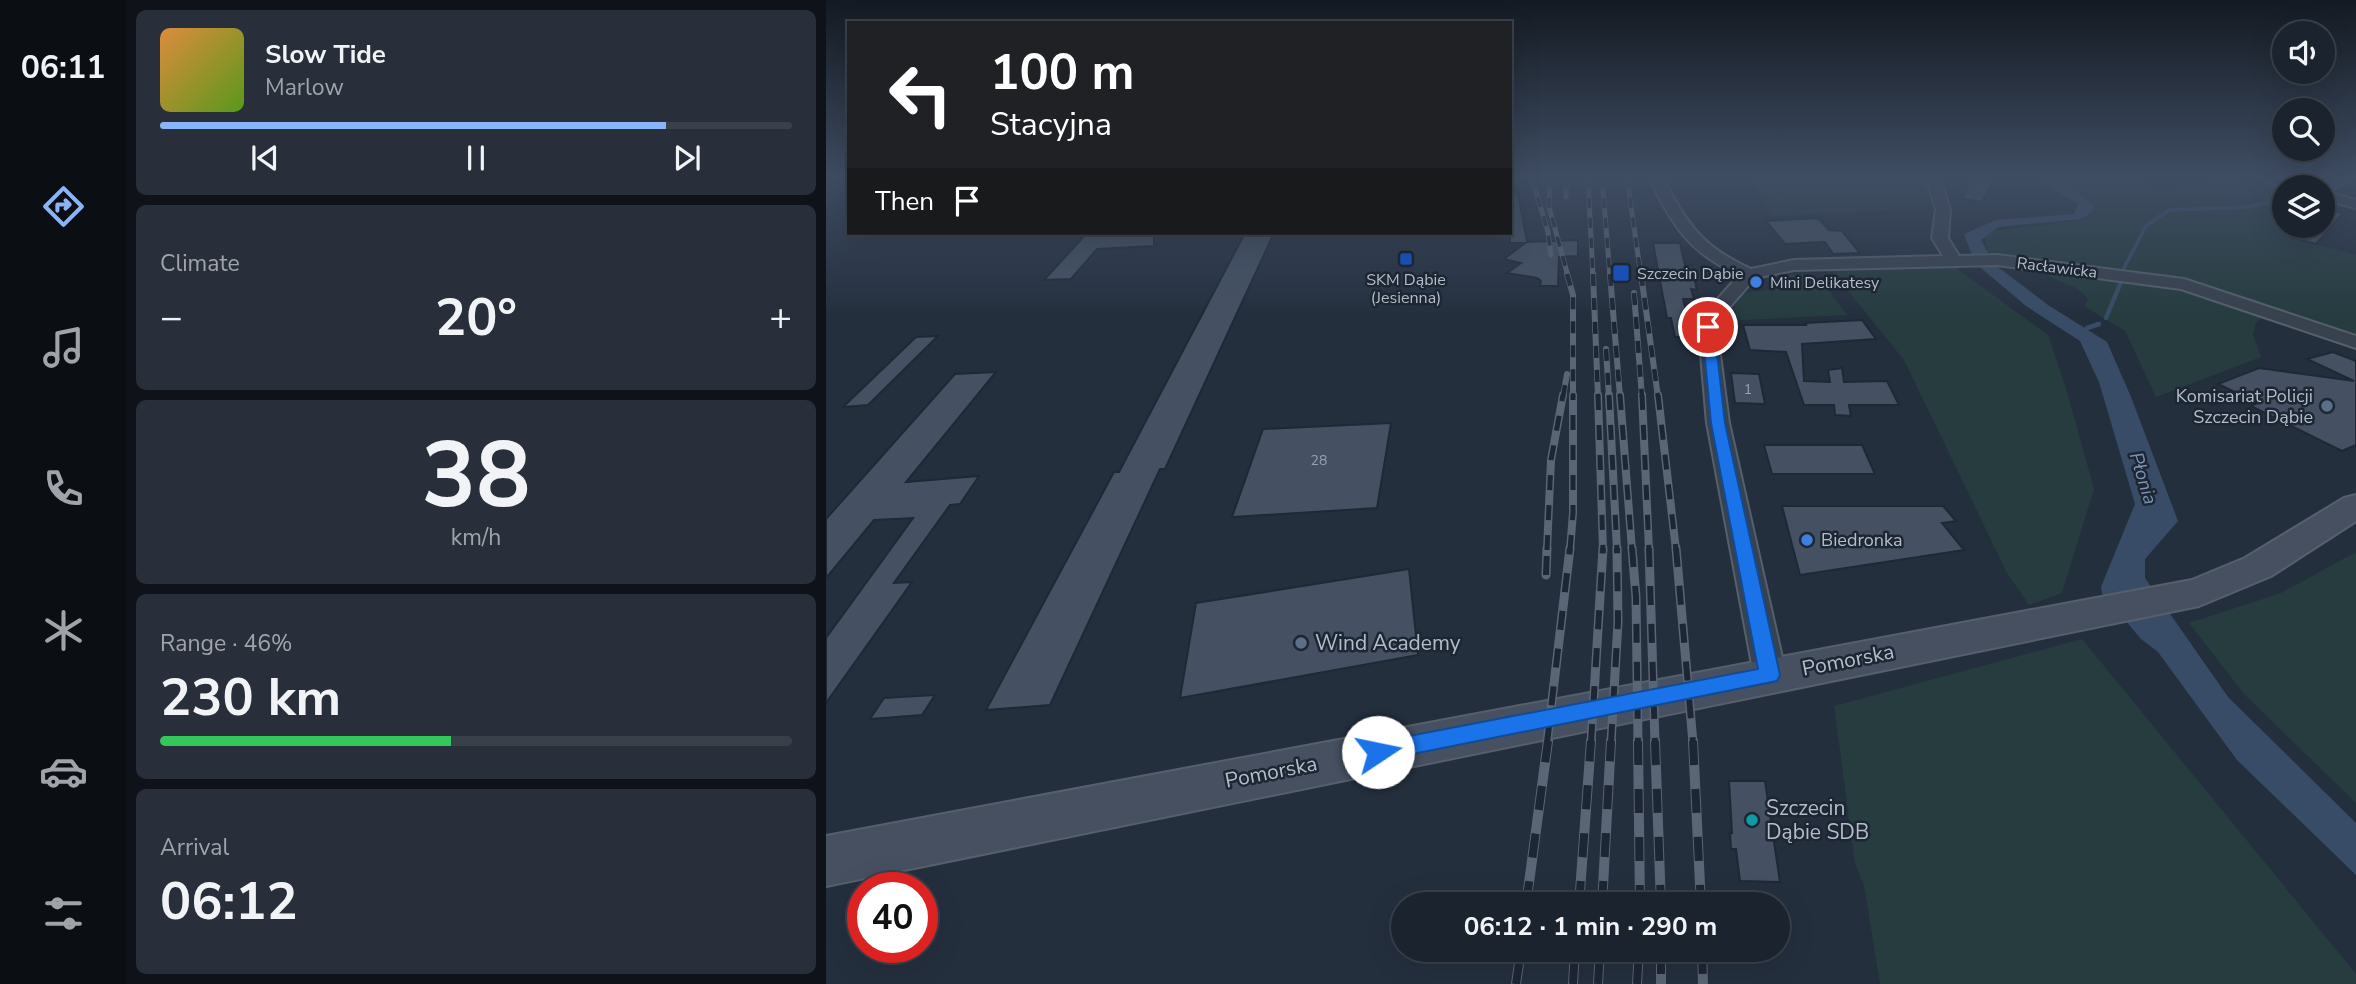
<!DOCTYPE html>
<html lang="en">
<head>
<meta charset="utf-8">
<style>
  :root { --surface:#1b232e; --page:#282f3a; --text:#f1f3f6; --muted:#a0a4aa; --line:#39404a; --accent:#8ab4f8 }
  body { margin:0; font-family:"Nunito Sans",sans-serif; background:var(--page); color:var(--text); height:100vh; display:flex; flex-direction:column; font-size:26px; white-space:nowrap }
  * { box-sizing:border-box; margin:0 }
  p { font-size:23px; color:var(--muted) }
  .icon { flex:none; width:38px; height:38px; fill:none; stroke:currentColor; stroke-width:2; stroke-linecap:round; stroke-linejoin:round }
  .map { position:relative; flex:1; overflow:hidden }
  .side { display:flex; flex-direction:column; gap:10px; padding:10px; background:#0f1319; width:700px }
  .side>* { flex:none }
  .hud { position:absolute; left:21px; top:21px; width:665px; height:214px; border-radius:0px; box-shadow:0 7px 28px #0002,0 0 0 2px var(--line); background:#202124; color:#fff; overflow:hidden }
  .buttons { position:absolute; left:1446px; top:21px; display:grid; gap:14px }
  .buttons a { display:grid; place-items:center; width:63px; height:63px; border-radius:50%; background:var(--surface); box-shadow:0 7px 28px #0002,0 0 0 2px var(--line); font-size:35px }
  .speed { position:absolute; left:21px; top:872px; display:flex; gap:14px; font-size:35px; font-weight:700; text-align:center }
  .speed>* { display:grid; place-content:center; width:91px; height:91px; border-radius:50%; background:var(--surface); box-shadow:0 7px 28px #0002,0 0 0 2px var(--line); line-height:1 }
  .speed .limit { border:10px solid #d22; background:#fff; color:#111 }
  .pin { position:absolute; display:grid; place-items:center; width:60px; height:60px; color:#fff; margin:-30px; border:4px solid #fff; border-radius:50%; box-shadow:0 2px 7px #0007 }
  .me { position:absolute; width:77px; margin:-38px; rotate:79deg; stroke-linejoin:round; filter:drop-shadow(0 0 5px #0008) }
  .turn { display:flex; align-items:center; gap:24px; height:147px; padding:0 28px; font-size:32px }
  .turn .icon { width:91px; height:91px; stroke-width:2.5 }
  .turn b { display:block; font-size:49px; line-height:60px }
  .then { display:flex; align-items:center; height:66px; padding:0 28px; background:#0003; gap:14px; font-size:26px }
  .big { font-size:52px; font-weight:700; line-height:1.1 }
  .side .card { flex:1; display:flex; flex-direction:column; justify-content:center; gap:10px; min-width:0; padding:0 24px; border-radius:10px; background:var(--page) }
  .side .dial { align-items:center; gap:0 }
  .dial b { font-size:91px; line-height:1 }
  .song { display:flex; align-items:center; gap:21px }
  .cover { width:84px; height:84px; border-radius:10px; background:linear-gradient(135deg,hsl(30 70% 55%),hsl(90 70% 35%)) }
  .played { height:7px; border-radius:4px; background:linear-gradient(90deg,var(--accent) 80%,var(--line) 80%) }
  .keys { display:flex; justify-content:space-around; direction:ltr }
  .heat { display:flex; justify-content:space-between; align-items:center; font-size:38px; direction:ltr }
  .charge { height:10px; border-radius:5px; background:linear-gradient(90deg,#34c759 46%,var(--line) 0) }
  .trip { position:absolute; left:565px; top:892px; width:399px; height:70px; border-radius:35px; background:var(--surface); box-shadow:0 7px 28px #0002,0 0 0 2px var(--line); font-weight:700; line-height:70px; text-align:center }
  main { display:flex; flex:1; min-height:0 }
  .tab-bar { display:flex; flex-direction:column; width:126px; justify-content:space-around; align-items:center; background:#0b0e12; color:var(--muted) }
  .tab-bar .icon { width:49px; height:49px }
  .tab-bar .on { color:var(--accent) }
  .tab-bar b { font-size:32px; color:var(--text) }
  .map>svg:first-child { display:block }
  .green { fill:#263c3f }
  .water { fill:#394c67 }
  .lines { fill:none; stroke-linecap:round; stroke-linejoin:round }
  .stream-far1 { stroke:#394c67; stroke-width:3.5 }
  .stream { stroke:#394c67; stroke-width:4.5 }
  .building { fill:#455162; stroke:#1f2835; stroke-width:2 }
  .street-casing { stroke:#565f6c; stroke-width:4 }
  .secondary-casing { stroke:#565f6c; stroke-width:4 }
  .street { fill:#38414e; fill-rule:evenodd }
  .secondary { fill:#465061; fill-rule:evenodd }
  .rail-far4-casing { stroke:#5a6575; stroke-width:5 }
  .rail-far3-casing { stroke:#5a6575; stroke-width:6 }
  .rail-far2-casing { stroke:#5a6575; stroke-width:8 }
  .rail-far1-casing { stroke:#5a6575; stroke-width:9 }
  .rail-casing { stroke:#5a6575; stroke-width:10 }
  .rail-far4 { stroke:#1d2633; stroke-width:3.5; stroke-dasharray:10; stroke-linecap:butt }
  .rail-far3 { stroke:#1d2633; stroke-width:4.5; stroke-dasharray:12; stroke-linecap:butt }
  .rail-far2 { stroke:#1d2633; stroke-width:5; stroke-dasharray:15; stroke-linecap:butt }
  .rail-far1 { stroke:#1d2633; stroke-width:6; stroke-dasharray:19; stroke-linecap:butt }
  .rail { stroke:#1d2633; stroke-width:8; stroke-dasharray:24; stroke-linecap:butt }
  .route { fill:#1a73e8; stroke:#114b97; stroke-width:2 }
  .transit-dot { fill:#1a4fb4; stroke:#1d2633; stroke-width:2.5 }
  .shop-dot { fill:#3f7fe0; stroke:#1d2633; stroke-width:2.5 }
  .service-dot { fill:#5c6f8a; stroke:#1d2633; stroke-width:2.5 }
  .culture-dot { fill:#0f9aa8; stroke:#1d2633; stroke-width:2.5 }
  .labels { text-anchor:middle; stroke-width:5; stroke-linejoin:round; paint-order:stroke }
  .number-label { font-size:14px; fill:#98a1af }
  .far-street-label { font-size:16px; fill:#b4bcc9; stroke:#1d2633 }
  .far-poi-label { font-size:16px; fill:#b4bcc9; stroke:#1d2633; text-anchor:start }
  .poi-label { font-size:18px; fill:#b4bcc9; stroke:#1d2633; text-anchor:end }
  .water-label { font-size:19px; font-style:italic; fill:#7c92b1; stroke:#1d2633 }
  .near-poi-label { font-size:21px; fill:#b4bcc9; stroke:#1d2633; text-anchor:start }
  .near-street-label { font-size:21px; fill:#b4bcc9; stroke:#1d2633 }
</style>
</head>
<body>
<main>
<nav class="tab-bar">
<b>06:11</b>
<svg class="icon on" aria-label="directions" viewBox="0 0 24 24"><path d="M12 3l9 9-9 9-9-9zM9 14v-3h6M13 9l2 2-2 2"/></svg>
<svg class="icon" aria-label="music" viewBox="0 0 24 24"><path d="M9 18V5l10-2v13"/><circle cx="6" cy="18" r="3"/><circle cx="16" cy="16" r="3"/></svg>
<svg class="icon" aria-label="phone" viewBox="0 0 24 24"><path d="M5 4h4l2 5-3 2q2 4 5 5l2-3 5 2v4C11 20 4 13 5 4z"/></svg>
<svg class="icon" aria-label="climate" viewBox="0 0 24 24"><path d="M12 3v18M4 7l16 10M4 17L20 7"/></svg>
<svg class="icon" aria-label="car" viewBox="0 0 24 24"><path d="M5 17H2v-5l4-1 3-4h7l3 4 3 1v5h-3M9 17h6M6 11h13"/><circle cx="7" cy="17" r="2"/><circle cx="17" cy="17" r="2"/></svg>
<svg class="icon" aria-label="filters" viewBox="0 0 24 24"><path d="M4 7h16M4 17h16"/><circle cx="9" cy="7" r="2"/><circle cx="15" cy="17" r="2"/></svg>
</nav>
<section class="side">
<div class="card">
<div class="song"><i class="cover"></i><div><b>Slow Tide</b><p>Marlow</p></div></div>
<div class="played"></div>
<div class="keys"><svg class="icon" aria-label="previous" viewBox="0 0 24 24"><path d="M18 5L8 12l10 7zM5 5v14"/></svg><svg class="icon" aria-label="pause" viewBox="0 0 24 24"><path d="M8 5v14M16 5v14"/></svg><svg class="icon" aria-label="next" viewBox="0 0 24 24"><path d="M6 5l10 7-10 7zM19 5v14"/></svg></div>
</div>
<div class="card"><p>Climate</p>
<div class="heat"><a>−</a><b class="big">20°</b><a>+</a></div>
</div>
<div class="card dial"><b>38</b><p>km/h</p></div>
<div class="card"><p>Range · 46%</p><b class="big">230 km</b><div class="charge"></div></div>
<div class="card"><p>Arrival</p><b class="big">06:12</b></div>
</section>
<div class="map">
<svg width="1530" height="984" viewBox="0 0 1530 984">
  <rect width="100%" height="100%" fill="#242f3e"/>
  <g class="green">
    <path d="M922,178h176l10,29 -160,9z"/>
    <path d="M1227,178h88l15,11c52,-10 75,-17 128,0v37h17l-12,11 67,18v81l-177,-59 -165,-19 -27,-6 -2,-15 8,-6 89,-11 10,-7 3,-7z"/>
    <path d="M1126,265l96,70 18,53 28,101 -32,104 -33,12 -22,-32 -103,-213 -72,-89z"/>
    <path d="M1219,271l120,15 99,31 -8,5 -3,13 8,22 -105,40 -31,-66 -41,-25 4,-6c-9,-18 -32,-14 -43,-29z"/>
    <path d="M976,274l23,12 22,29 -124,6 21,-28 41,-5 -6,-13z"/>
    <path d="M1530,552v251l-111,-108 -56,-72 92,-30z"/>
    <path d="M1256,639l274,335v10h-476l-16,-99 -9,-21 -21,-158z"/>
  </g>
  <path class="water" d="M1210,178c22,0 42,13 58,28l-3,7 -10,6 -83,8 -17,13 13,24 54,41 59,37 24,55 47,124 -33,38v19l83,119 128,126v52l-119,-115 -79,-108 -17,-13 -39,-46 -1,-6 34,-83 -36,-122 -19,-41 -54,-35 -51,-43 -11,-29 32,-14 78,-6 4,-10z"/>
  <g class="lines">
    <path class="stream-far1" d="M1298,268l22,-42 23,-16 80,-3 32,-8"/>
    <g class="stream">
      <path d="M1280,318l15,-36"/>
      <path d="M1261,328l12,-4"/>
    </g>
  </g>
  <g class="building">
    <path d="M1145,179l22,3 -11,20 -20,-3z"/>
    <path d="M692,194l9,48 51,-2v16l-19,1 -1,29h-18l1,-5 -4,-3 -30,-5 14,-10 -17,-4 21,-16h-15v-48z"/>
    <path d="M1496,208l21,5 -27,31 -23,-6 12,-12h17z"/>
    <path d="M992,218l11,12 13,1 18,22 -27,1 -8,-12 -40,2 -19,-23z"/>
    <path d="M261,233h67v13l-57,3 -26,30 -27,1z"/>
    <path d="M419,233h29l-109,236h-5l-110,236 -64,5 128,-238h5z"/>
    <path d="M827,243h27l5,22h6l6,25 -6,-1 3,10h-11l10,38h-18l-4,-19h-4z"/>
    <path d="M1036,320l14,19 -74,5 2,37 26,1 -2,-12 14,-2 2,14 43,-1 12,24h-50l2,11 -16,-1 -1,-10h-30l-18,-53 -36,-2 -7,-25h63l-1,-2z"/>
    <path d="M112,336l-70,69 -25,2 73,-70z"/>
    <path d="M1507,352l23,9v84l-14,6 -91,-45 7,-3 -40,-19 41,-16 95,13 -47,-22z"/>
    <path d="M170,372l-90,110 73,-6 -19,28 -10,1 -56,78 18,-1 -86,121v-65l87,-120 -39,2 -48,58v-59l129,-145z"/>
    <path d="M905,373l28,1 6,30 -30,-1z"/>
    <path d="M565,423l-14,85 -145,9 31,-88z"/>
    <path d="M938,445h98l13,29h-103z"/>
    <path d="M956,506h161l13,15 -14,2 22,27 -164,25z"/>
    <path d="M583,569l9,86 -238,43 16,-95z"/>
    <path d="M109,695l-13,20 -52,4 14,-21z"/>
    <path d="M903,781h36l15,101 -40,-1 -4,-32h-5l-1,-16h2z"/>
  </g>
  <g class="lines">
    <g class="street-casing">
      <g id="street">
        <path d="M823,178h14c24,46 39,69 88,91l43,-9 149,-4 -11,-18 4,-29 -10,-31h14l10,31 -2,29 11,18 38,-1 187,24 172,57v12l-175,-59 -184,-24 -203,5 -39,8 -34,39 -4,15 12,91 57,252 -5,9 -11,3 -11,-3 -5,-9 -47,-252 -8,-91 7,-20 33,-37c-50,-22 -66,-49 -90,-97z"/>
        <path d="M1433,178h21l22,9 -18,1z"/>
        <path d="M1509,178h18l-25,14 28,8v8l-34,-9v-12h-5z"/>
      </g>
    </g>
    <g class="secondary-casing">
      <path id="secondary" d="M1530,495v26l-85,55 -72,30 -1373,280v-50l1366,-256 53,-22 99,-60z"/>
    </g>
    <use href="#street" class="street"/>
    <use href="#secondary" class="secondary"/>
    <g class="rail-far4-casing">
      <g id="rail-far4">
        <path d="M706,178l16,54 3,23"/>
        <path d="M724,178l-1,29 19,69"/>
        <path d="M740,178v19"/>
        <path d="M762,178l5,98"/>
        <path d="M776,178l8,98"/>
        <path d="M801,178l14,98"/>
      </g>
    </g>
    <g class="rail-far3-casing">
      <g id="rail-far3">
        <path d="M741,274l6,21v102"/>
        <path d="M767,274l5,123"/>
        <path d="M784,274l10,123"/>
        <path d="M815,274l17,123"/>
        <path d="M808,293l8,104"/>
        <path d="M780,349l3,48"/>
        <path d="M737,397l4,-23"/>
      </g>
    </g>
    <g class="rail-far2-casing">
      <g id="rail-far2">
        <path d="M772,395l5,155"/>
        <path d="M783,395l8,155"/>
        <path d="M794,395l12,155"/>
        <path d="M816,395l7,155"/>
        <path d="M832,395l18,155"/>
        <path d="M721,550l4,-90 12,-65"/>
        <path d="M744,550l3,-37v-118"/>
      </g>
    </g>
    <g class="rail-far1-casing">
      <g id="rail-far1">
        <path d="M806,548l4,49 2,146"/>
        <path d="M823,548l6,195"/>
        <path d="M850,548l17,195"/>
        <path d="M720,575l1,-27"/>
        <path d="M721,743l23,-195"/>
        <path d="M765,743l12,-195"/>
        <path d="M785,743l7,-121 -1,-74"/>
      </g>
    </g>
    <g class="rail-casing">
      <g id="rail">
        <path d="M812,741l2,164"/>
        <path d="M829,741l6,164"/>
        <path d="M867,741l8,164"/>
        <path d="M700,905l22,-164"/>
        <path d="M753,905l12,-164"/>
        <path d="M776,905l9,-164"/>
        <path d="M835,950v34"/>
        <path d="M876,950l1,34"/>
        <path d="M690,984l5,-34"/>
        <path d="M747,984l2,-34"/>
        <path d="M772,984l2,-34"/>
        <path d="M811,984l2,-34"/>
      </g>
    </g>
    <use href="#rail-far4" class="rail-far4"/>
    <use href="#rail-far3" class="rail-far3"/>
    <use href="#rail-far2" class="rail-far2"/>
    <use href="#rail-far1" class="rail-far1"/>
    <use href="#rail" class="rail"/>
  </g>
  <linearGradient id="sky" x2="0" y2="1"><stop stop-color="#141a22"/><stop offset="0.56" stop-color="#3f4d63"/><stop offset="1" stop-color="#3f4d63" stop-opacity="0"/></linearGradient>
  <rect width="1530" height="316" fill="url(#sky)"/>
  <path class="route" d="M882,323l6,4 11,96 55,252 -3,6 -399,80 -8,-2 -3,-7 3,-7 8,-3 380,-73 -47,-246 -9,-96z"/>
  <g class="transit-dot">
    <rect x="573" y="252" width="14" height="14" rx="3.5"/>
    <rect x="786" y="264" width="18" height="18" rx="3.5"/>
  </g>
  <g class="shop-dot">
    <circle cx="930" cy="282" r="7"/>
    <circle cx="981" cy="540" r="7"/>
  </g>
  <g class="service-dot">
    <circle cx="1501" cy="406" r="7"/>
    <circle cx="475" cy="643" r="7"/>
  </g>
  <circle class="culture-dot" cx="926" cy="820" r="7"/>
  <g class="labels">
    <g class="number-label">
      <text x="922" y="394">1</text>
      <text x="493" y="465">28</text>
    </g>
    <g class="far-street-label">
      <text transform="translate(1231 267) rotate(7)" y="6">Racławicka</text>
    </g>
    <g class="far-poi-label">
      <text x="811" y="279">Szczecin Dąbie</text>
      <text x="580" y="285" text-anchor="middle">SKM Dąbie<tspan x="580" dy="18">(Jesienna)</tspan></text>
      <text x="944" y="288">Mini Delikatesy</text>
    </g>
    <g class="poi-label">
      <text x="1487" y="402">Komisariat Policji<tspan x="1487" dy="21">Szczecin Dąbie</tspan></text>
      <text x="995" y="546" text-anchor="start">Biedronka</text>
    </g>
    <g class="water-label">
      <text transform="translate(1318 478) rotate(73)" y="7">Płonia</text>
    </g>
    <g class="near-poi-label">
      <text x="489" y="650">Wind Academy</text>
      <text x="940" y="815">Szczecin<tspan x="940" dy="24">Dąbie SDB</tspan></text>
    </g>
    <g class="near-street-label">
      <text transform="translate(1022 660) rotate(-11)" y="7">Pomorska</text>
      <text transform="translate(445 772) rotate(-11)" y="7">Pomorska</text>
    </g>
  </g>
</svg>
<div class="buttons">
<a><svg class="icon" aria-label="sound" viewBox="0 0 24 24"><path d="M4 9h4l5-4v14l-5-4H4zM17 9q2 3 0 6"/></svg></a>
<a><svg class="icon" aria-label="search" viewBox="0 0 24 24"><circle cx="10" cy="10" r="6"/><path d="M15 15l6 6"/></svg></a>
<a><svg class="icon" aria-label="layers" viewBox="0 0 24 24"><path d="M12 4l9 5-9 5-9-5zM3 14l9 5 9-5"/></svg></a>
</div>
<div class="speed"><div class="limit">40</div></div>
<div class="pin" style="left:882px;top:327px;background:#d93025"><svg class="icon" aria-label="arrive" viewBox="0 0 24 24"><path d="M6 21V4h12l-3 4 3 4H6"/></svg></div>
<svg class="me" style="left:552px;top:752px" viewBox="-20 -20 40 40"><circle r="19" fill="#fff"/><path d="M0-13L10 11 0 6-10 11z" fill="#1a73e8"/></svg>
<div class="trip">06:12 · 1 min · 290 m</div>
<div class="hud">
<div class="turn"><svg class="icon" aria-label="left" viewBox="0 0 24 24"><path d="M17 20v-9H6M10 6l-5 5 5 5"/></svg><div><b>100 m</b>Stacyjna</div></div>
<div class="then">Then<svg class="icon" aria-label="arrive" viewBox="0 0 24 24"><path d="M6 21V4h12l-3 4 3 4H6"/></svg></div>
</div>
</div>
</main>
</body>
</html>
